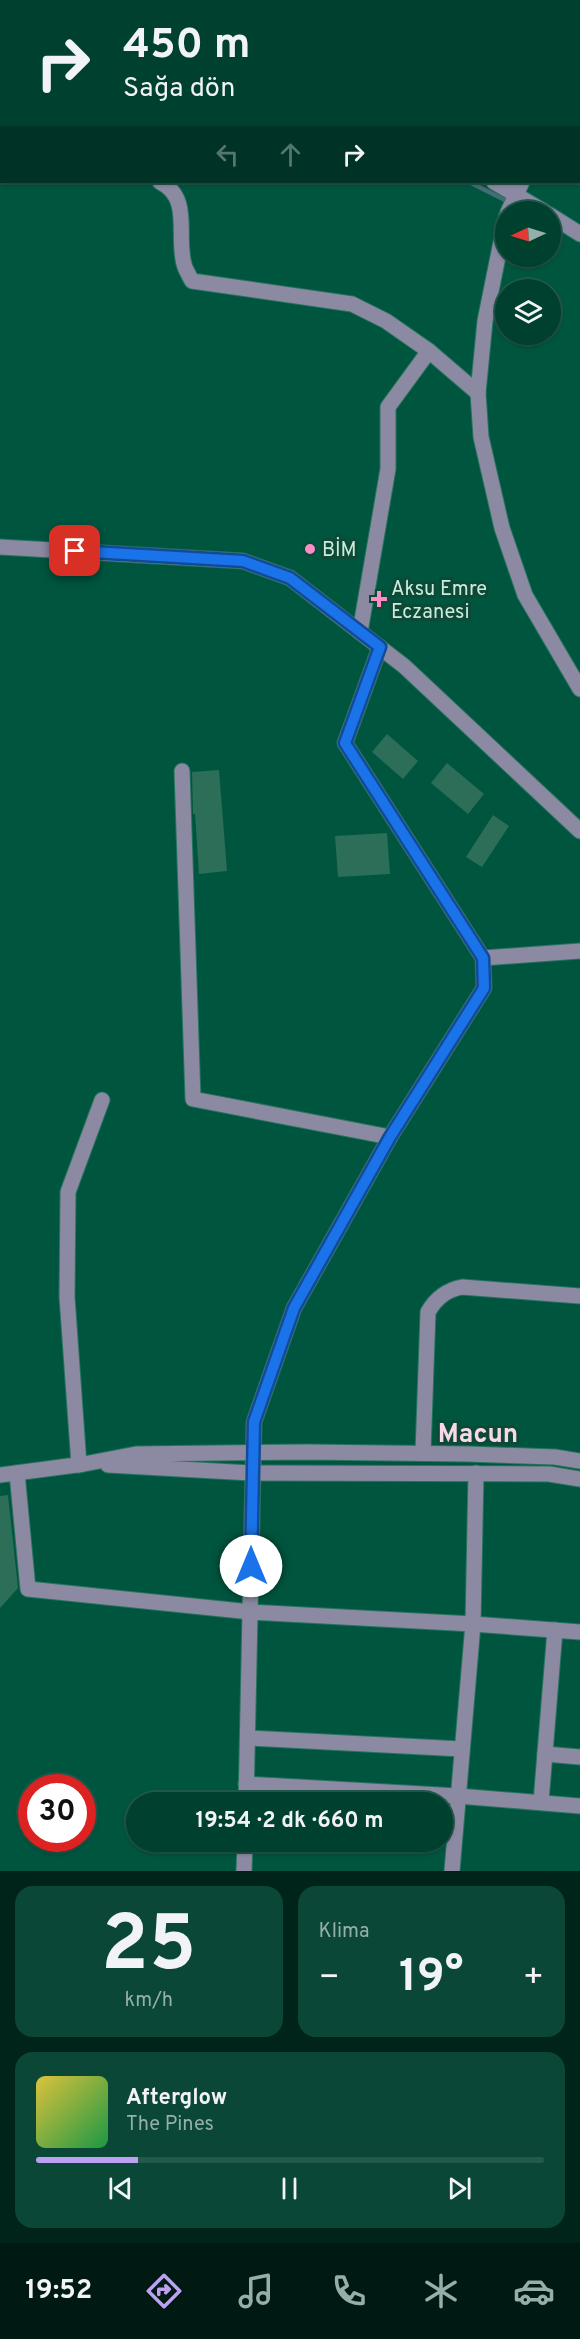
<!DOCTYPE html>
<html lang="tr">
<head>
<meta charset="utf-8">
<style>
  :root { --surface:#00402f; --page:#0a4737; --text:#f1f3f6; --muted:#95afaa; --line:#22594b; --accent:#bca0f2 }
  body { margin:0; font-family:Overpass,sans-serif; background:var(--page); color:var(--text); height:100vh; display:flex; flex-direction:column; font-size:22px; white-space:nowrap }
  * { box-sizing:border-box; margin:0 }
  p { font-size:20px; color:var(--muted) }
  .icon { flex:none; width:33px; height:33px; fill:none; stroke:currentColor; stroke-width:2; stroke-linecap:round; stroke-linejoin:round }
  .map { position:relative; height:1871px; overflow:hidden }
  .side { display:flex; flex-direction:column; gap:15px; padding:15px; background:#00231a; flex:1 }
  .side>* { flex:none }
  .hud { position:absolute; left:0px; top:0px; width:580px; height:183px; box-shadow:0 2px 4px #0004,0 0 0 2px var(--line); background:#00402f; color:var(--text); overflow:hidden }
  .needle { width:39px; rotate:266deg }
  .controls { position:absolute; left:495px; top:201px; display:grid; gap:12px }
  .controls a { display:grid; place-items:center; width:66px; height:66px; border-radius:50%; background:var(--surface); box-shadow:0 2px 4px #0004,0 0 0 2px var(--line); font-size:30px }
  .speed { position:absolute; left:18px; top:1774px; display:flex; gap:12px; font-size:30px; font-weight:700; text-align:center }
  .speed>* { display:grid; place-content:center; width:78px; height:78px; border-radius:50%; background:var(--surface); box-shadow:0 2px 4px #0004,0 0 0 2px var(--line); line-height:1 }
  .speed .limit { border:9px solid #d22; background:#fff; color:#111 }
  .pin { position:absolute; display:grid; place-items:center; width:51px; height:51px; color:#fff; margin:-26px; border-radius:12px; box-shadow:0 3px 9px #0006 }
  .me { position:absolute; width:66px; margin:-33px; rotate:0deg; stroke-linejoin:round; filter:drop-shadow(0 0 4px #0008) }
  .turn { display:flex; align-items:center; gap:21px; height:126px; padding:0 24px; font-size:27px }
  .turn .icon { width:78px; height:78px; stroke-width:2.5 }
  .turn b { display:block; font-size:42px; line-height:51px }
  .lanes { display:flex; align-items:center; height:57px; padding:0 24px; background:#0003; justify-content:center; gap:30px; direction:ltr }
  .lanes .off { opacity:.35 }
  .big { font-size:45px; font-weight:700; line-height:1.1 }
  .side .card { flex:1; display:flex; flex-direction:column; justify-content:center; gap:9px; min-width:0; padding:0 21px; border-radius:18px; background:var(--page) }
  .side .dial { align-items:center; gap:0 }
  .dial b { font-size:78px; line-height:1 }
  .song { display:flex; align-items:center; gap:18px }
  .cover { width:72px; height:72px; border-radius:9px; background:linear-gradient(135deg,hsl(50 70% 55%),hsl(140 70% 35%)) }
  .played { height:6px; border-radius:3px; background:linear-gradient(90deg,var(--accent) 20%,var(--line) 20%) }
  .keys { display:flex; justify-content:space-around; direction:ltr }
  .heat { display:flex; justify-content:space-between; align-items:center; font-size:33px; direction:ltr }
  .side .tiles { flex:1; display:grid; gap:15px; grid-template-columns:1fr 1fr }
  .card:last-child { grid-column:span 2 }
  .trip { position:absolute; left:126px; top:1792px; width:327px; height:60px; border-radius:30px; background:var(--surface); box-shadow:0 2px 4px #0004,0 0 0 2px var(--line); font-weight:700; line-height:60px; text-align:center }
  .dock { display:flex; height:96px; justify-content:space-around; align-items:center; background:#001a13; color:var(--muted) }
  .dock .icon { width:42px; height:42px }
  .dock .active { color:var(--accent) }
  .dock b { font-size:27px; color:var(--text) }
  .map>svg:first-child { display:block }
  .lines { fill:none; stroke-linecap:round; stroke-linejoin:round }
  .stream { stroke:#456c72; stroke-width:4.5 }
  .building { fill:#2c6e58 }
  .minor-casing { stroke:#28735f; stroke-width:17 }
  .minor { stroke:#8c8aa3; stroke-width:15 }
  .route-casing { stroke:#114b97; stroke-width:15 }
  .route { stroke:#1a73e8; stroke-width:10 }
  .poi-dot { fill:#fa8fc7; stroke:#0e4836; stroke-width:2 }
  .labels { text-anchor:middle; stroke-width:6; stroke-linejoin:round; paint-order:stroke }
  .poi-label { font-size:20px; fill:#c9ecdd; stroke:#0e4836; text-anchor:start }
  .district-label { font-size:26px; font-weight:bold; fill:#f9d9e8; stroke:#0e4836 }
</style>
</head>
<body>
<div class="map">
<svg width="580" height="1871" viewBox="0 0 580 1871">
  <rect width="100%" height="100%" fill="#00553f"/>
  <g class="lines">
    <g class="stream">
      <path d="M107,0l3,2"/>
      <path d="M469,182l60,30"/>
    </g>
  </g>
  <g class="building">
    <path d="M387,734l31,27 -15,18 -31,-27z"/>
    <path d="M447,763l37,31 -16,20 -37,-31z"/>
    <path d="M219,770l8,101 -28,3 -4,-60h-2l-1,-42z"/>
    <path d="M493,815l16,11 -27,41 -16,-10z"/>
    <path d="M387,833l3,41 -52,3 -3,-41z"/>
    <path d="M8,1495l10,93 -18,20v-112z"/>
  </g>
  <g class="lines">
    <g class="minor-casing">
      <g id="minor">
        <path d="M131,0l3,2"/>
        <path d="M579,75l1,-2"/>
        <path d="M0,105l2,1"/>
        <path d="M579,117h1"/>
        <path d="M160,182c32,16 16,52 24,82 1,5 5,11 8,17l160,23 34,17 43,30 49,42"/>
        <path d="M494,182l51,30"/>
        <path d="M508,212l14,-30"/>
        <path d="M550,215l30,19"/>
        <path d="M506,217l-21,104 -7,72 3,44 21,91 23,67 55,94"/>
        <path d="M0,547l243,14 47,17 114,88 176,165"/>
        <path d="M360,632l28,-163v-62l41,-56"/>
        <path d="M380,647l-35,96 138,215 97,-7"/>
        <path d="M182,771l11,328 197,38"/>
        <path d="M423,1453l5,-141c8,-14 18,-22 34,-25l118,9"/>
        <path d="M79,1465l-12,-168 1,-105 34,-92"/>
        <path d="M108,1465l143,8 298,1 31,5"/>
        <path d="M17,1473l11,116 223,23 222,12 107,8"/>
        <path d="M0,1475l84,-11 52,-10 170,-2 162,2 87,3 25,4"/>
        <path d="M248,1738l214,11"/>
        <path d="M545,1754l35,3"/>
        <path d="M246,1784l212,12 122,10"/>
        <path d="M541,1802l14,-172"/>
        <path d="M246,1803l8,-381 40,-114 96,-171 94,-149 -1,-30"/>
        <path d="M244,1871l1,-29"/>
        <path d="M452,1871l21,-247 3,-151"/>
      </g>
    </g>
    <use href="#minor" class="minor"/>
  </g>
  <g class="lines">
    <g class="route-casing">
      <path id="route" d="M75,551l168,10 47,17 90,69 -35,96 138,215 1,30 -94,149 -96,171 -40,114 -3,144"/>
    </g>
    <use href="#route" class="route"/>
  </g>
  <g class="poi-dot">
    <circle cx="310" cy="549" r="6"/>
    <path d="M376 590h6v6h6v6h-6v6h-6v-6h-6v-6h6z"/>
  </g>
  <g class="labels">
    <g class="poi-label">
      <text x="322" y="556">BİM</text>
      <text x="391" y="595">Aksu Emre<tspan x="391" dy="23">Eczanesi</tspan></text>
    </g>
    <g class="district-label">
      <text x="478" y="1442">Macun</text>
    </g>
  </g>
</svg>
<div class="controls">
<a><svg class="needle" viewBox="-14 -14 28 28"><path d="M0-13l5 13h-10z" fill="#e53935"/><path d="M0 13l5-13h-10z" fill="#95afaa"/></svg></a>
<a><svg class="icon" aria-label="layers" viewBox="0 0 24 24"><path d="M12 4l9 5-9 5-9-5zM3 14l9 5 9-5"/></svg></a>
</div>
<div class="speed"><div class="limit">30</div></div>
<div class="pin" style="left:75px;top:551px;background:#d93025"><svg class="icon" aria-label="arrive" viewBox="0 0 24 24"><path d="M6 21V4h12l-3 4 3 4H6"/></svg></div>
<svg class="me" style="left:251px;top:1566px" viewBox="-20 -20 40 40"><circle r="19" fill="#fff"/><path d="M0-13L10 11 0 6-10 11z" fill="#1a73e8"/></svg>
<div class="trip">19:54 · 2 dk · 660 m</div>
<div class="hud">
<div class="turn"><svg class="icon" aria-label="right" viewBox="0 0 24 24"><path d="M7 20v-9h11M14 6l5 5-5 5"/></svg><div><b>450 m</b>Sağa dön</div></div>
<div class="lanes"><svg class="icon off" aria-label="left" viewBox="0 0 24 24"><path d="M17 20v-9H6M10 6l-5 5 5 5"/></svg><svg class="icon off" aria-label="ahead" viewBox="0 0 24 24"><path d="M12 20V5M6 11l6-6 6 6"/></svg><svg class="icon" aria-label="right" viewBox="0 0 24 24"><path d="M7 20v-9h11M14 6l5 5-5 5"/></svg></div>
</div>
</div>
<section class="side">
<div class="tiles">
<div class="card dial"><b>25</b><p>km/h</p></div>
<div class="card"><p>Klima</p>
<div class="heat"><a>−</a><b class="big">19°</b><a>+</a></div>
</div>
<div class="card">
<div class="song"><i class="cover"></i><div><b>Afterglow</b><p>The Pines</p></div></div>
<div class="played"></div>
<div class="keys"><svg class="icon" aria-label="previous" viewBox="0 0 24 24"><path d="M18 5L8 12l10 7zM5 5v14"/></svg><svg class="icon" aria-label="pause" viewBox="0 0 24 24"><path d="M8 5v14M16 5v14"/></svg><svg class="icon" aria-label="next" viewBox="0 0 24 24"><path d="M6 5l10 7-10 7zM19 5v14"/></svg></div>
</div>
</div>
</section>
<nav class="dock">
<b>19:52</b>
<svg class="icon active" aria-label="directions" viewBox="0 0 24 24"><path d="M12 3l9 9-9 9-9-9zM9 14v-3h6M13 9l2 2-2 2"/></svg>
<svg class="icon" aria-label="music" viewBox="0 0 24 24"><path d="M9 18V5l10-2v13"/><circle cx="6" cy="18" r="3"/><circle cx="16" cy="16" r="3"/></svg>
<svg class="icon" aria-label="phone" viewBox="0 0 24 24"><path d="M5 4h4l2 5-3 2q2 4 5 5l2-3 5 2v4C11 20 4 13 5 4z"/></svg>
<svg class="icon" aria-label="climate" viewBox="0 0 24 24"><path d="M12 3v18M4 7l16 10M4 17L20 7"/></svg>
<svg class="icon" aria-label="car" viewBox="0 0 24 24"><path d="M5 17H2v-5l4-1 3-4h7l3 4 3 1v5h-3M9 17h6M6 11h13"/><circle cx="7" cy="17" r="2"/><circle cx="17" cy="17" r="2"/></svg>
</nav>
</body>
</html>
